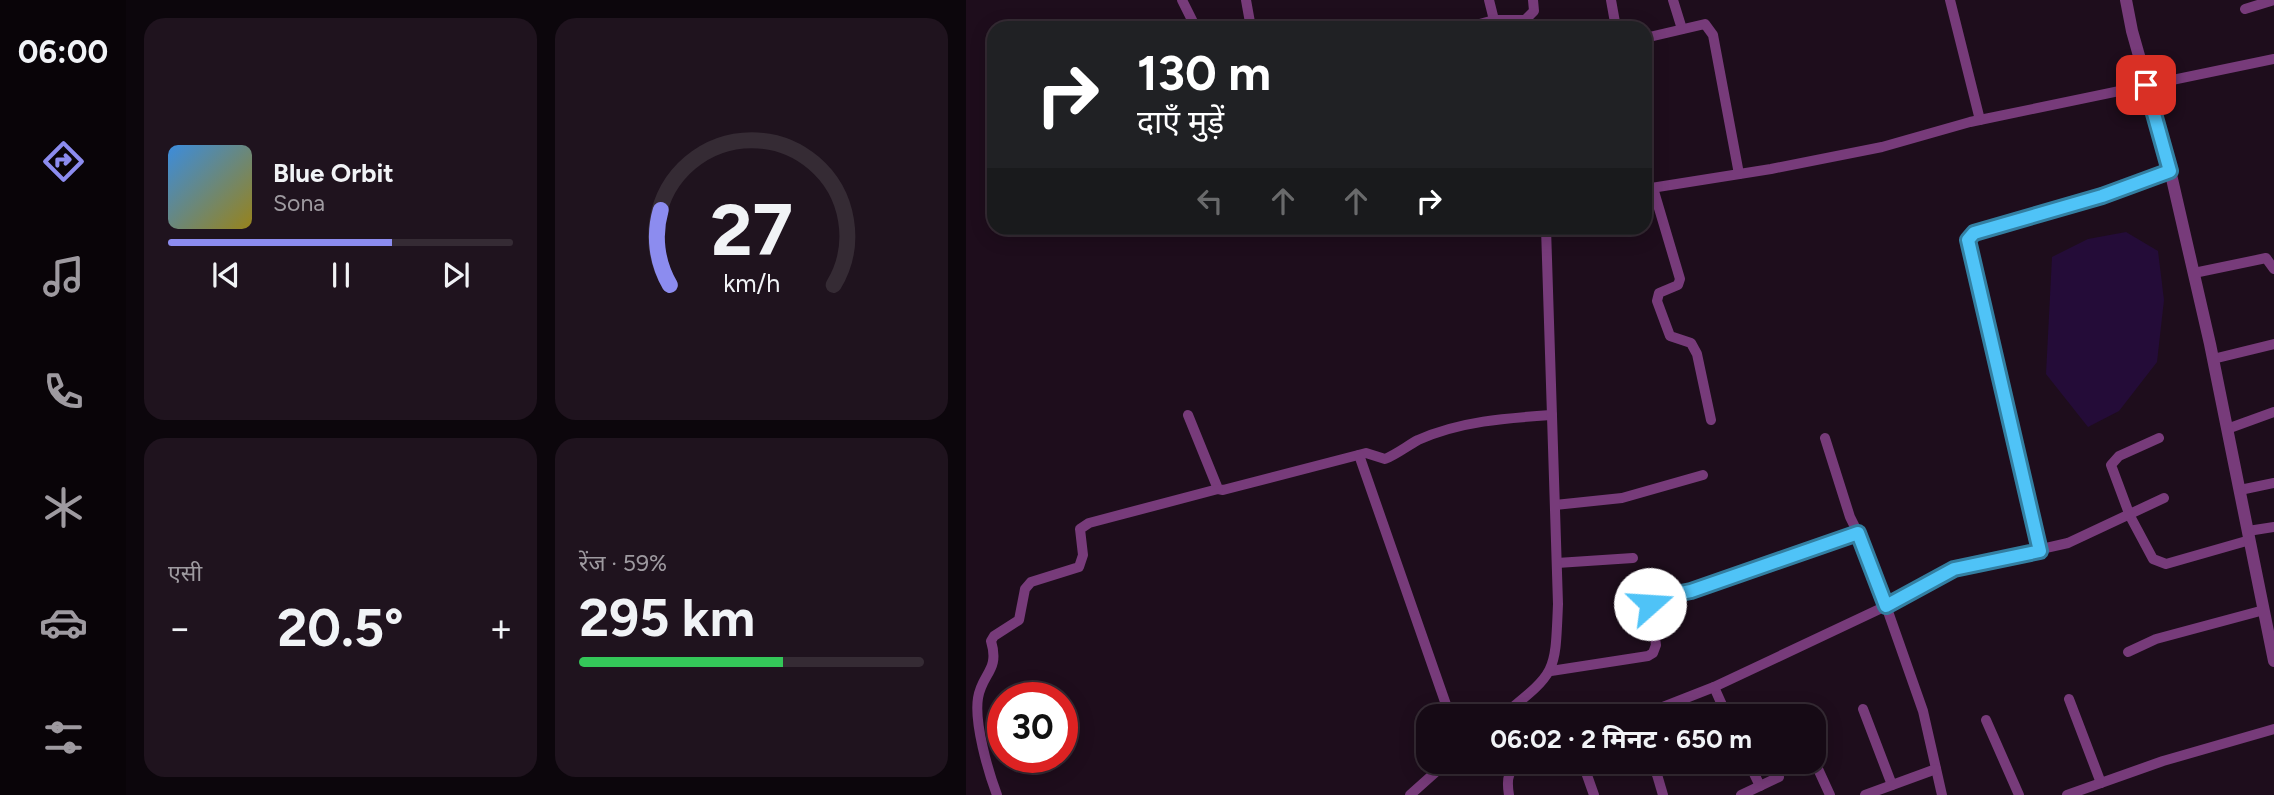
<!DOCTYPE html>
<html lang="hi">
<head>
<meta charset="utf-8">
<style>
  :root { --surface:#160a15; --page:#1f131e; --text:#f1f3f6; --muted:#9e9aa0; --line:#352b34; --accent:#8c8cef }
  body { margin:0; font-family:Figtree,"Noto Sans Devanagari",sans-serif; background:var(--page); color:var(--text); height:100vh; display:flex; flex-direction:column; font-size:26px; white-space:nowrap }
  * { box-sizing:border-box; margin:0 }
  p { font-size:23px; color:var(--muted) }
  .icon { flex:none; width:38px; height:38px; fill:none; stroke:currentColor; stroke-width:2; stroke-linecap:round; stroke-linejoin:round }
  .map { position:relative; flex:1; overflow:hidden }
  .sheet { display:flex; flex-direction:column; gap:18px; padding:18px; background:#0c060c; width:840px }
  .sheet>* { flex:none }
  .banner { position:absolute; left:21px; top:21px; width:665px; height:214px; border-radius:21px; box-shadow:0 4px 18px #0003,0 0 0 2px var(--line); background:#202124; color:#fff; overflow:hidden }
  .speed { position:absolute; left:21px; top:682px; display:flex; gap:14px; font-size:35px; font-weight:700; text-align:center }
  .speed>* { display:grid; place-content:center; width:91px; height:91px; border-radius:50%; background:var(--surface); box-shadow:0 4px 18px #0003,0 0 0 2px var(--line); line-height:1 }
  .speed .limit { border:10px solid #d22; background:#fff; color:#111 }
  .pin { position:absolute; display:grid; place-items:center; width:60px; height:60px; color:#fff; margin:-30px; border-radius:14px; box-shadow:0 4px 10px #0006 }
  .me { position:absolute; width:77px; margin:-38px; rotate:71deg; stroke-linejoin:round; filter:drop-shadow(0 0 5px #0008) }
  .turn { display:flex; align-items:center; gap:24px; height:147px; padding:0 35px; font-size:32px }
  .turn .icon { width:91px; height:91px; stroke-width:2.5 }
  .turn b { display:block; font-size:49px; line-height:60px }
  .lanes { display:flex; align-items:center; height:66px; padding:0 35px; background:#0003; justify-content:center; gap:35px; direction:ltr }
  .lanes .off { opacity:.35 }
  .big { font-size:52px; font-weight:700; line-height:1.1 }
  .sheet .widget { flex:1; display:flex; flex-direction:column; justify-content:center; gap:10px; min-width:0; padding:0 24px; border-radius:21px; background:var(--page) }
  .sheet .dial { align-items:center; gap:0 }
  .dial svg { height:182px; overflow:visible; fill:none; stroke:var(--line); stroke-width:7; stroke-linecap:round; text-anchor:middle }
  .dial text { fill:var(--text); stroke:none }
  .song { display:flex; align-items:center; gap:21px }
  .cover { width:84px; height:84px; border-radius:10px; background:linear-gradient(135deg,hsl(210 70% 55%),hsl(50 70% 35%)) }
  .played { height:7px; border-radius:4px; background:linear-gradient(90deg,var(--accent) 65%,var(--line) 65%) }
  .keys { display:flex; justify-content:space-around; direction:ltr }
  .heat { display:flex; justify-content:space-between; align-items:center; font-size:38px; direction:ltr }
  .charge { height:10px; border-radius:5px; background:linear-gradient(90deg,#34c759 59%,var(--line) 0) }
  .sheet .tiles { flex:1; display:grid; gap:18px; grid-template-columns:repeat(2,1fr) }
  .trip { position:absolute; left:450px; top:704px; width:410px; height:70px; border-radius:21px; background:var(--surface); box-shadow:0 4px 18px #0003,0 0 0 2px var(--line); font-weight:700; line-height:70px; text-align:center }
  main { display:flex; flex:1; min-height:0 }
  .tabs { display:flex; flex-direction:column; width:126px; justify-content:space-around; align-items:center; background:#090408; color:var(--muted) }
  .tabs .icon { width:49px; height:49px }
  .tabs .active { color:var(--accent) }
  .tabs b { font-size:32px; color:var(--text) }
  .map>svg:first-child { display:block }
  .water { fill:#240c38 }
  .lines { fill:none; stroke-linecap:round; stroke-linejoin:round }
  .minor { stroke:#773b7a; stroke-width:10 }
  .tertiary { stroke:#773b7a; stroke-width:12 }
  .route-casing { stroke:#337fa1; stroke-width:18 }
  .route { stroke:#4fc3f7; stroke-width:12 }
</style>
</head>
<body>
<main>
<nav class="tabs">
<b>06:00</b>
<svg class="icon active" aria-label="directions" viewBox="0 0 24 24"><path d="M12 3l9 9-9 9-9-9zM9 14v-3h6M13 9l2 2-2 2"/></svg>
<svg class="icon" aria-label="music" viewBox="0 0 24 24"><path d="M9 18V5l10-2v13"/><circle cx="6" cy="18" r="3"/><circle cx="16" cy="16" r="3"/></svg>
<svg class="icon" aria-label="phone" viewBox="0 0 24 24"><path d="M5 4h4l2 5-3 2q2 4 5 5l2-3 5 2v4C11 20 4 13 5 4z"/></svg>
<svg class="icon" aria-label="climate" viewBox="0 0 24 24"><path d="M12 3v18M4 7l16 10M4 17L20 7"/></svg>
<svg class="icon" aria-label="car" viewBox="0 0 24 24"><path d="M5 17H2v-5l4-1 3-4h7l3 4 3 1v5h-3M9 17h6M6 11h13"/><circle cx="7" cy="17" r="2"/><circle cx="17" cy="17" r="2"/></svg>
<svg class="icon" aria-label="filters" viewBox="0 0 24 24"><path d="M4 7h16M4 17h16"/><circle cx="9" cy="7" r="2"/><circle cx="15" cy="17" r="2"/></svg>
</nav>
<section class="sheet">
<div class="tiles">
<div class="widget">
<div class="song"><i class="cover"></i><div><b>Blue Orbit</b><p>Sona</p></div></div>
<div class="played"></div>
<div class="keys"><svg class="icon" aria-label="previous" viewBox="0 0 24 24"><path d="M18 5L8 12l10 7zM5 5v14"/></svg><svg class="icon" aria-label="pause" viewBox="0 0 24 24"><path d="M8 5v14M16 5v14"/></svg><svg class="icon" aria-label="next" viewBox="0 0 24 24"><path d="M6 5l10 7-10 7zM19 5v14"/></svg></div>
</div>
<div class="widget dial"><svg viewBox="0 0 100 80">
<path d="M14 69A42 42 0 1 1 86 69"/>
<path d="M14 69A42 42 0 0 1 10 36" stroke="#8c8cef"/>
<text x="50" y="56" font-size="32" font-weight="700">27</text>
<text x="50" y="72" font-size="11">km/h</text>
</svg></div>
<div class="widget"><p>एसी</p>
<div class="heat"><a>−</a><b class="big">20.5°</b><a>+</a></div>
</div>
<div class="widget"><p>रेंज · 59%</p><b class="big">295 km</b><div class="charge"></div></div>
</div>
</section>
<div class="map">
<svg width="1308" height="795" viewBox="0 0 1308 795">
  <rect width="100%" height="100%" fill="#1e0d1c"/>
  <path class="water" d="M1160,232l32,19 6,49 -7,62 -38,49 -31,16 -42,-53 6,-117 36,-18z"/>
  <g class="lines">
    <g class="minor">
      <path d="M216,0l14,28"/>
      <path d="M280,0l5,28"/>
      <path d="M523,0l5,20"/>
      <path d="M645,0l5,28"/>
      <path d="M707,0l9,29"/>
      <path d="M984,0l30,120"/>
      <path d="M1279,9l29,-9"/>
      <path d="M499,28l29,-8h31l9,-9 -1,-11"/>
      <path d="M679,38l60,-14 8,11 26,139"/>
      <path d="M687,188l27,91 -2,6 -19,8 -2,8 13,35 21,7 6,11 14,66"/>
      <path d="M679,189l126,-20 111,-22 88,-25 304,-63"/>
      <path d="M1228,273l72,-15 8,11"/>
      <path d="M1247,359l61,-15"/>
      <path d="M222,415l30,74 5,1 143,-37 19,6c12,-5 22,-13 33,-19 42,-19 89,-22 134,-25"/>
      <path d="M1261,429l47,-17"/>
      <path d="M859,438l25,79 16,32 57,162 19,84"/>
      <path d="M1193,438l-40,18 -8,9 19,51 23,43 13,5 84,-24"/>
      <path d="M393,455l91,261"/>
      <path d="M1274,490l34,-7"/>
      <path d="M589,505l67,-7 81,-23"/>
      <path d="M1282,531l26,-4"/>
      <path d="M1074,551l-72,-311 6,-7 128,-37 68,-25"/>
      <path d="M591,563l76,-5"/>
      <path d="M1162,652l28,-13 108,-29"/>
      <path d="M585,671l97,-15 5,-3 3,-8 -6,-41 3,-4 38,-9 167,-58"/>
      <path d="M748,687l13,29"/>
      <path d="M1103,699l32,84"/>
      <path d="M897,709l29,76"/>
      <path d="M536,716c55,-45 53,-41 56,-112l-12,-376"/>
      <path d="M674,716l74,-29 172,-81 67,-37 115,-26 96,-45"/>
      <path d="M1020,720l33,75"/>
      <path d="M847,758l17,37"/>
      <path d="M616,761l12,34"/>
      <path d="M687,761l10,34"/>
      <path d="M782,761l12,25"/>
      <path d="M690,773l26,-12"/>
      <path d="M31,795c-9,-24 -23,-72 -19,-97 4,-25 22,-27 13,-57l3,-5 25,-16 6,-31 6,-7 48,-15 4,-12 -3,-26 9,-6 129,-34"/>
      <path d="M444,795l38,-34"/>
      <path d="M543,795c-3,-18 -1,-25 15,-34"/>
      <path d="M775,795l38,-18"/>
      <path d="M899,795l71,-26"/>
      <path d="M1101,795l96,-34 111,-32"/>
    </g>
    <path class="tertiary" d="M1160,0l6,31 32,113 46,200 64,317"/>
  </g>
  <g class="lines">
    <g class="route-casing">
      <path id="route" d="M684,604l10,-7 31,-6 167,-58 28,73 68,-37 86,-18 -72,-311 6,-7 128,-37 68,-25 -24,-86"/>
    </g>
    <use href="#route" class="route"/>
  </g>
</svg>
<div class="speed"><div class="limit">30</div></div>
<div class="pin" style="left:1180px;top:85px;background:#d93025"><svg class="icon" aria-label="arrive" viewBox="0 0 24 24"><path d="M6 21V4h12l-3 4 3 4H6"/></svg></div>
<svg class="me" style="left:684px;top:604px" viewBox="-20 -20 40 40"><circle r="19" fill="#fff"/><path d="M0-13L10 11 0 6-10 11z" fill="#4fc3f7"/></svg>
<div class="trip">06:02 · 2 मिनट · 650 m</div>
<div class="banner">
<div class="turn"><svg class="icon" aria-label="right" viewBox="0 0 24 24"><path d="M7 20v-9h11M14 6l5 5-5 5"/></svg><div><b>130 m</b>दाएँ मुड़ें</div></div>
<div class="lanes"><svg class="icon off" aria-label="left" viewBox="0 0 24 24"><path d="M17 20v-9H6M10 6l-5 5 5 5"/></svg><svg class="icon off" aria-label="ahead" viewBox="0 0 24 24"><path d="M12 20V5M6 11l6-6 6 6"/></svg><svg class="icon off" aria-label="ahead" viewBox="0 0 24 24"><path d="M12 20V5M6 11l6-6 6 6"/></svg><svg class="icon" aria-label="right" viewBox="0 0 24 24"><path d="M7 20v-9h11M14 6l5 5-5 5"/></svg></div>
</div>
</div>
</main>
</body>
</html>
